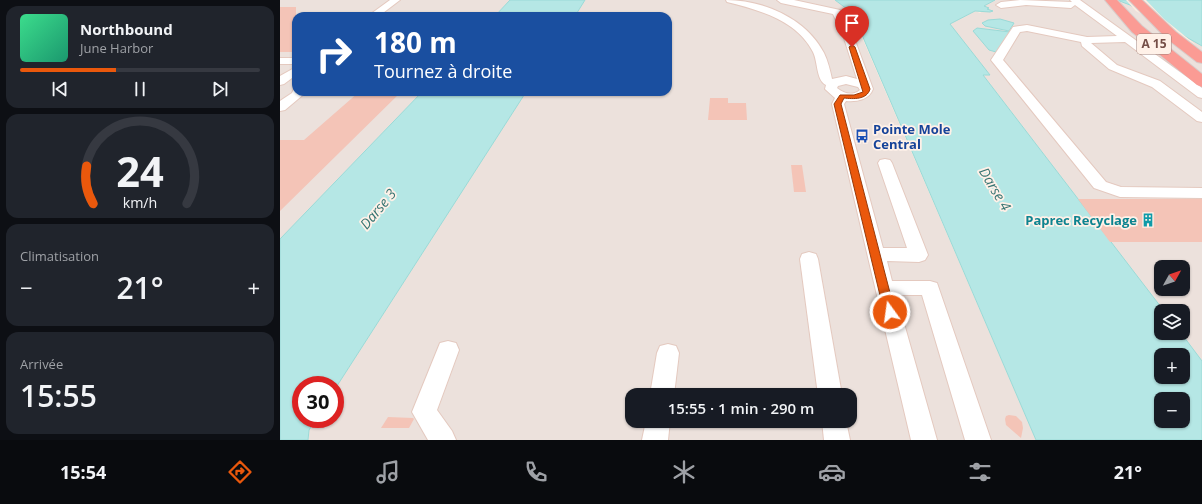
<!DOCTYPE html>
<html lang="fr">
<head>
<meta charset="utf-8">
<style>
  :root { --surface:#171b24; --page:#20242c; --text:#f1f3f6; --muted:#9ea1a6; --line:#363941; --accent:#ea580c }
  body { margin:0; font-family:"Open Sans",sans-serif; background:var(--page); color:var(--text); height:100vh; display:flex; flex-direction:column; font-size:15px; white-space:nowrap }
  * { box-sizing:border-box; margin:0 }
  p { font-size:13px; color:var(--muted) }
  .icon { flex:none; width:22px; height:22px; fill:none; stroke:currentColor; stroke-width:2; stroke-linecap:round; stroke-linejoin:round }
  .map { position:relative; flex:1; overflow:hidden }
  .side { display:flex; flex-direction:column; gap:6px; padding:6px; background:#0d0f14; width:280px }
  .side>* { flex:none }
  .hud { position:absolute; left:12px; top:12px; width:380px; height:84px; border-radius:12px; box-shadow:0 1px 3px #0004; background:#1a4fa0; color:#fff; overflow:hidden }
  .needle { width:26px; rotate:50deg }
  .buttons { position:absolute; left:874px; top:260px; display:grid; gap:8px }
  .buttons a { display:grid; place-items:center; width:36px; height:36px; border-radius:8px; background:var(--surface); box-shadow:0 1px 3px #0004; font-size:20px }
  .speed { position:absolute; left:12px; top:376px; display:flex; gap:8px; font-size:20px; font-weight:700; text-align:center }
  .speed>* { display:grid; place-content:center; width:52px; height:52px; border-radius:50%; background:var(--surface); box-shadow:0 1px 3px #0004; line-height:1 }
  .speed .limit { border:6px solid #d22; background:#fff; color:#111 }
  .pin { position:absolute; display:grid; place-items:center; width:34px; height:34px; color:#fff; margin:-41px -17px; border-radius:50% 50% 50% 0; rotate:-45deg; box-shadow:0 0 4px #0007 }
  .pin .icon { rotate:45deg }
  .me { position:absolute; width:44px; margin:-22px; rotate:346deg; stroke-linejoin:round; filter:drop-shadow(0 0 3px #0008) }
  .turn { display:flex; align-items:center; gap:14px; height:84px; padding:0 16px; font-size:18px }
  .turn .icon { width:52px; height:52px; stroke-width:2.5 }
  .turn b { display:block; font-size:28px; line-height:34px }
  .big { font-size:30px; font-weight:600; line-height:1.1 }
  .side .widget { flex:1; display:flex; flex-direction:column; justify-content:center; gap:6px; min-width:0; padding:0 14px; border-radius:12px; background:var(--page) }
  .side .dial { align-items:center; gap:0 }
  .dial svg { height:104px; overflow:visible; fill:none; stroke:var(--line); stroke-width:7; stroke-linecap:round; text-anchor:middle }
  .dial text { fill:var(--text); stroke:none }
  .song { display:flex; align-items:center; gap:12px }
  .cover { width:48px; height:48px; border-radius:6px; background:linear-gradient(135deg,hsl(150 70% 55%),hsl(160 70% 35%)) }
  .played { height:4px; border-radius:2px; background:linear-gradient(90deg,var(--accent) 40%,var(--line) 40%) }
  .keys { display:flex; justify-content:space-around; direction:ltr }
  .heat { display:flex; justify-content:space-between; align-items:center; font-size:22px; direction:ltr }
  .trip { position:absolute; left:345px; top:388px; width:232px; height:40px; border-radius:12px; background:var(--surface); box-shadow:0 1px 3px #0004; font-weight:600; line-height:40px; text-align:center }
  .tabs { display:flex; height:64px; justify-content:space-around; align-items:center; background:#090b0e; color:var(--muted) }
  .tabs .icon { width:28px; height:28px }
  .tabs .selected { color:var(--accent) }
  .tabs b { font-size:18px; color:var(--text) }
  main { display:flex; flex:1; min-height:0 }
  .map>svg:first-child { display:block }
  .industrial { fill:#ece1dc; fill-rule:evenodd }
  .water { fill:#b5e7e5; stroke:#9adad7; fill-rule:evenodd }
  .pier { fill:#fdede1 }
  .building { fill:#f4c4b7 }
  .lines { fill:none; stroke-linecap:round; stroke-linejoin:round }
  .minor-casing { stroke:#e4c9bf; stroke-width:2 }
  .highway-casing { stroke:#d8cdcb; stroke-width:2 }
  .minor { fill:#fff; fill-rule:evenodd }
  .highway { fill:#fb9b94; fill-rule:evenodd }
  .route { fill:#ea580c; stroke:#983908 }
  .labels { text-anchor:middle; stroke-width:3.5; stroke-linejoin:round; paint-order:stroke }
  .shield { fill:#fff1e8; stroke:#9e7f77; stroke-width:1 }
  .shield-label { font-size:12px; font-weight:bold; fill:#754e47 }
  .transit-label { font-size:13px; font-weight:bold; fill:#164399; stroke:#fff1e8; text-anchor:start }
  .culture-label { font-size:13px; font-weight:bold; fill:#0d838f; stroke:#fff1e8; text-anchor:end }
  .water-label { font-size:14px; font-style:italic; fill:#377573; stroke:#fff1e8 }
</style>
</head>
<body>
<main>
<section class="side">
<div class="widget">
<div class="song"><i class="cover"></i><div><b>Northbound</b><p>June Harbor</p></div></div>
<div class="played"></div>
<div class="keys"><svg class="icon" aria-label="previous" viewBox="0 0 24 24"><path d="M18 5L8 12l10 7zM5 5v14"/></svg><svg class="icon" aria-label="pause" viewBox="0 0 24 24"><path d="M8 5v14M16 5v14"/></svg><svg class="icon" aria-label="next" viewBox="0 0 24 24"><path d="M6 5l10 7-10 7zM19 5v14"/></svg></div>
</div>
<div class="widget dial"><svg viewBox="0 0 100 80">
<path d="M14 69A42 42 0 1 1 86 69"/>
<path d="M14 69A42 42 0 0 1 9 40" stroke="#ea580c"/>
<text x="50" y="56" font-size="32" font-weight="700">24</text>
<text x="50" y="72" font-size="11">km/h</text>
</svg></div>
<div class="widget"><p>Climatisation</p>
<div class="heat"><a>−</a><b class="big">21°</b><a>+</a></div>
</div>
<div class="widget"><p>Arrivée</p><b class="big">15:55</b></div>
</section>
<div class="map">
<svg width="922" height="440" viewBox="0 0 922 440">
  <rect width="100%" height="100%" fill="#fdede1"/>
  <g class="industrial">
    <path d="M0,0h230l-15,16h-199v76h126l-142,147z"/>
    <path d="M305,0h250l16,12 185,428h-728l1,-10 7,-11h19v-30l191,-297h142v-76h-93zM352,395h218v26h-218z"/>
    <path d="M715,0h122l13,5 72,41v315l-21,-28h2v-22h-19l-181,-236h7l-40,-51 25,-13 5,2 6,-4 -2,-3zM881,267h22v22h-22z"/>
  </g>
  <g class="water">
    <path d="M230,0h75l-10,16h-80z"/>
    <path d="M555,0h160l-11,6 5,2 -2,1 6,2 -3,1 -15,-1 -25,13 40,51h-7l181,236h-3v22h20l21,28v79h-166l-180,-419 -5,-9zM881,355h22v22h-22zM881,399h22v22h-22z"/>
    <path d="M837,0h85v46l-72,-41z"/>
    <path d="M720,19l14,4 -5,8 -24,-5 -3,-3 6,-3z"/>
    <path d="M697,28l33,4 -14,20 -7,-2 -16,-19z"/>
    <path d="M142,92h104l-191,297v-4h-34v34h15l-7,11 -1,10h-28v-201z"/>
  </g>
  <path class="pier" d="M846,0h20l18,19 32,26 -60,-34z"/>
  <g class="building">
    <rect x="0" y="7" width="16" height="45"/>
    <path d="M79,92h42l-121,119v-71h24z"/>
    <path d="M430,98h18v5h18l1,17h-39z"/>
    <path d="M511,165h11l4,27h-12z"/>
    <path d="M798,199h124v43h-92z"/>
    <path d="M729,415l7,1 6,6 1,6 -2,10 -15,-13 -1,-6 1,-3z"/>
    <path d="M108,417l25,1 1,1 -5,9h-28z"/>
  </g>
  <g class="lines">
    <g class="minor-casing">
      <g id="minor">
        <path d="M110,0h10l-21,16h-11z"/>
        <path d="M446,0c37,0 80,18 98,53 4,8 6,17 8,26l14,-3 11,3 -14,-44 -10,-21 -52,-11 -4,-3h17l46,10 2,2 11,23 20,54c-4,11 -17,13 -27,12l-2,3 39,144h24l-29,-85 2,-3 5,-1 5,1 2,3 36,92 -3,5 -6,2 -32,-1 5,20h38l7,2 54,157h-26l-43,-145h-26l41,145h-26l-79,-336 3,-6 -10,-9 1,-4c-10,-5 -8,-23 -13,-33 -16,-32 -54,-42 -86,-50zM566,84l12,3 2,3c-7,6 -16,4 -23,-2l1,-2z"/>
        <path d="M740,0l52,2 -2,-2h10l122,88v10l-4,-1 -73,-55 -34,1 26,22 43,16 42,31v10l-5,-1 -45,-34 -43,-18 -27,-23 -1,-4 -54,-11 -7,1 -17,28 103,122 15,5 81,1v10l-82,-1 -26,-9 -103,-128 22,-33 14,-2 60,12 30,-1 -42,-31 -4,3 -45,-3 -25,3 -5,-3 5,-3z"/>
        <rect x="0" y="58" width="16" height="6"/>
        <path d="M16,67v8l-12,9 -4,1v-9z"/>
        <path d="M14,89h2v3h8v2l-19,16 -5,1v-10l12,-8z"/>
        <path d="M529,252l7,2 2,5 24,136h-24l-18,-136 2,-5z"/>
        <path d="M168,341l8,2 3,7 -22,60 15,21 4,9h-28l-16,-28 28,-69z"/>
        <path d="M388,344l8,2 3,7 -5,42h-24l7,-42 3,-7z"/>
        <path d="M366,421h24l-2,19h-26z"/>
        <path d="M542,421h24l4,19h-26z"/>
      </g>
    </g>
    <g class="highway-casing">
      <g id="highway">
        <path d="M825,0h12l25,26 60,48v13l-5,-2 -65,-53z"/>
        <path d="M849,0h13l34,32 26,20v11l-5,-1 -31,-24z"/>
      </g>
    </g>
    <use href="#minor" class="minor"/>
    <use href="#highway" class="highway"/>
  </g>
  <path class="route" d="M572,45l3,2 15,42c-3,11 -17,10 -26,9l-3,6 54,208 -1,3 -4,1 -4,-1 -2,-3 -50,-208 6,-9h14l9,-3 -14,-45z"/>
  <defs>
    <g id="bus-bare" transform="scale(1.08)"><path d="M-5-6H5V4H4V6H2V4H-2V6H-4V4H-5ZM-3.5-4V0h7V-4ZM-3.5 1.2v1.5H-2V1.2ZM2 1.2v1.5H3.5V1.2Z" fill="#1a4fb4" stroke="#fff1e8" stroke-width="2.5" paint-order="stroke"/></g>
    <g id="building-bare" transform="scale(1.08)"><path d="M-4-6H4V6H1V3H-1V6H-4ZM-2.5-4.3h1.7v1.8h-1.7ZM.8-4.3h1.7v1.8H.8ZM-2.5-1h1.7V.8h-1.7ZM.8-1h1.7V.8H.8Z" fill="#0f9aa8" stroke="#fff1e8" stroke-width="2.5" paint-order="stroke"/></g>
  </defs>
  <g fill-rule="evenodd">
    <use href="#bus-bare" x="582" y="136"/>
    <use href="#building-bare" x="868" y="220"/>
  </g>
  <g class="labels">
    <rect class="shield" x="857" y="34" width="34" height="20" rx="3"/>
    <g class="shield-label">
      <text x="874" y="48">A 15</text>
    </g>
    <g class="transit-label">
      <text x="593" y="134">Pointe Mole<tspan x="593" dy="15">Central</tspan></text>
    </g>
    <g class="culture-label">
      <text x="857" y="225">Paprec Recyclage</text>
    </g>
    <g class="water-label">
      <text transform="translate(715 189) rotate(59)" y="5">Darse 4</text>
      <text transform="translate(98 209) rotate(-50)" y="5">Darse 3</text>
    </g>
  </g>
</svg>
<div class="buttons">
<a><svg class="needle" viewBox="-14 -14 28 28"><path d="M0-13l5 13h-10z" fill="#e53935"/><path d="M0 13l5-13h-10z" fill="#9ea1a6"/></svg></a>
<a><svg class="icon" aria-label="layers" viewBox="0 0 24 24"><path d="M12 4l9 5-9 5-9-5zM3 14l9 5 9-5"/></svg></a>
<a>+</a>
<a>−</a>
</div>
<div class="speed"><div class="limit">30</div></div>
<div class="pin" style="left:572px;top:47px;background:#d93025"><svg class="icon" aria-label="arrive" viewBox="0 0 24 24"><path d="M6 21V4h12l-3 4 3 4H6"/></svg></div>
<svg class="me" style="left:610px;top:312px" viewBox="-20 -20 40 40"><circle r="17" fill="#ea580c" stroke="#fff" stroke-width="3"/><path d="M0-11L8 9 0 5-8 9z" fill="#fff"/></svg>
<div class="trip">15:55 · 1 min · 290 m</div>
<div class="hud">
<div class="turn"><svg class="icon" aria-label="right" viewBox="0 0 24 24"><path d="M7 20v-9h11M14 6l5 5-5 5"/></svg><div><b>180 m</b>Tournez à droite</div></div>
</div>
</div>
</main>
<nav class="tabs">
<b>15:54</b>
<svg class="icon selected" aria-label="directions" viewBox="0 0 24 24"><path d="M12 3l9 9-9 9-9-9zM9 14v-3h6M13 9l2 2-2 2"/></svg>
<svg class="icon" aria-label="music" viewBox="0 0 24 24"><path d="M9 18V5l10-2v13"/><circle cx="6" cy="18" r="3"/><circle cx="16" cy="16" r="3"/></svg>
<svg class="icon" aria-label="phone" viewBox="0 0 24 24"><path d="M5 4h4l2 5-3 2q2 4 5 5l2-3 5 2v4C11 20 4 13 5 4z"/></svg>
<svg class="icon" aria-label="climate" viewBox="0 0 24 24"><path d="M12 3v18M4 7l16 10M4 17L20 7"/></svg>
<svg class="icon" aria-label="car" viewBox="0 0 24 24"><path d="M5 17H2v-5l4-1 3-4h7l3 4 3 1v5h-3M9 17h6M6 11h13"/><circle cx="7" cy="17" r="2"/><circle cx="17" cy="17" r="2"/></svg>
<svg class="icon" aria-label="filters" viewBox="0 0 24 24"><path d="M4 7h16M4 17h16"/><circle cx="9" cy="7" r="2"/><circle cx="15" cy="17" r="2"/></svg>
<b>21°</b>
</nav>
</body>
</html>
